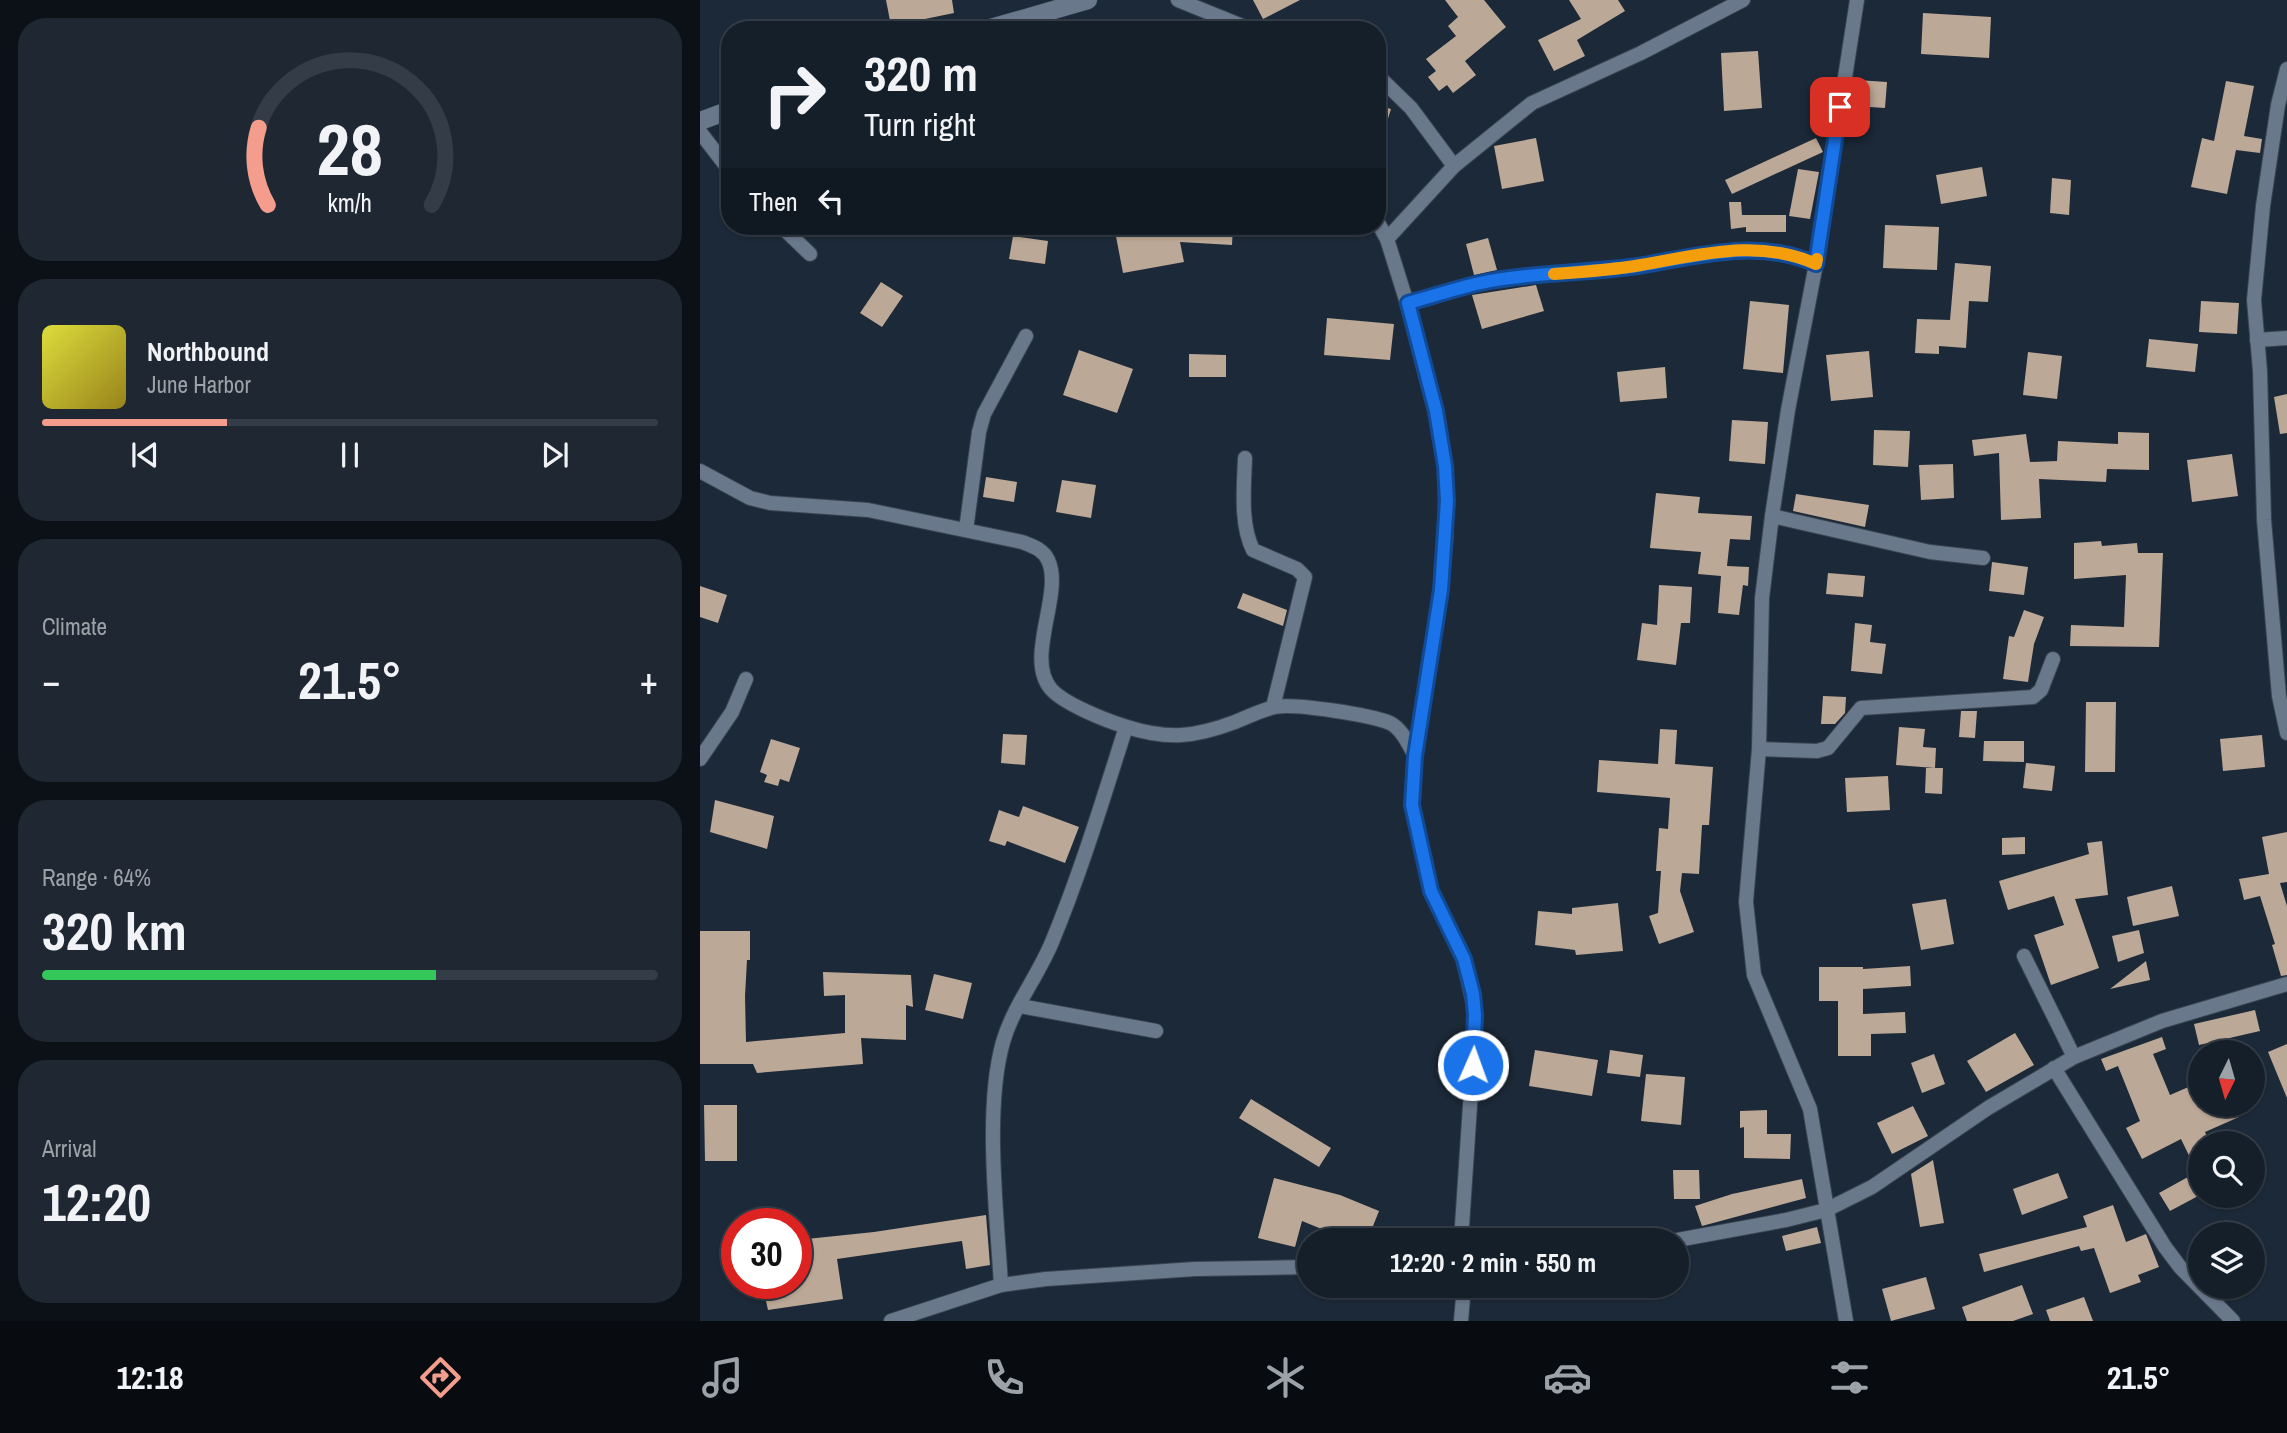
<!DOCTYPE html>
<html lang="en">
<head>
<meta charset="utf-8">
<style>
  :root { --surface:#151f2a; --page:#1e2732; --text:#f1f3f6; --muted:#9da2a8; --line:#343d47; --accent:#f49d8c }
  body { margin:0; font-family:"Archivo Narrow",sans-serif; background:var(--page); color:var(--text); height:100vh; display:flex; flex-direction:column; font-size:26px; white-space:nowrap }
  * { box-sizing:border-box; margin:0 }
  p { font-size:23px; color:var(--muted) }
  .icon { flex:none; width:38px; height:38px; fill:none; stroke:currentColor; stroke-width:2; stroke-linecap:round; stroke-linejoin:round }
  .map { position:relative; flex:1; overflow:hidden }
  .side { display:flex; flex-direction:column; gap:18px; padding:18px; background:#0c1117; width:700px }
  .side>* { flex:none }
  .top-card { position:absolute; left:21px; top:21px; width:665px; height:214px; border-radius:28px; box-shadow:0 2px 5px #0004,0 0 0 2px var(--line); background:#151f2a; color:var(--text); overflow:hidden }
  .needle { width:46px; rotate:185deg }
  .tools { position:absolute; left:1488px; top:1040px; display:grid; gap:14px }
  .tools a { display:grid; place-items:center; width:77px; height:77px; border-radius:50%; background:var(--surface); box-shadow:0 2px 5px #0004,0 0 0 2px var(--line); font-size:35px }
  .speed { position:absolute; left:21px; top:1208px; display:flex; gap:14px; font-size:35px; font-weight:700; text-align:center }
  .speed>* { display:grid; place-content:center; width:91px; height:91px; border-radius:50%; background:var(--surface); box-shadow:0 2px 5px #0004,0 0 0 2px var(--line); line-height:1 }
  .speed .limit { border:10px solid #d22; background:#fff; color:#111 }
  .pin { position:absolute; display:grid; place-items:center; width:60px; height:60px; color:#fff; margin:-30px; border-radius:14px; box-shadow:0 4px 10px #0006 }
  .me { position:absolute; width:77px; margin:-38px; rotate:2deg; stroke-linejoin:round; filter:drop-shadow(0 0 5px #0008) }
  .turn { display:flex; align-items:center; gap:24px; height:147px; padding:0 28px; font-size:32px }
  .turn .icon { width:91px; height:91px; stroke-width:2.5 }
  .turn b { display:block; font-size:49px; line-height:60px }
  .then { display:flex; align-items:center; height:66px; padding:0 28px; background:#0003; gap:14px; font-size:26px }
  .big { font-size:52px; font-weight:800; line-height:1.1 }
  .side .widget { flex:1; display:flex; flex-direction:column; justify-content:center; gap:10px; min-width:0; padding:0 24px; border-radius:28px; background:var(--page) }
  .side .dial { align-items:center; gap:0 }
  .dial svg { height:182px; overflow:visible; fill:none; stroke:var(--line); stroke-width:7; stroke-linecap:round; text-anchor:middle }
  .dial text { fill:var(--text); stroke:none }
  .song { display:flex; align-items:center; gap:21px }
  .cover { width:84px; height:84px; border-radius:10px; background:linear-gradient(135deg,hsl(60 70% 55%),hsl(50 70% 35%)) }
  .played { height:7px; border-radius:4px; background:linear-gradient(90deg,var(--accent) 30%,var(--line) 30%) }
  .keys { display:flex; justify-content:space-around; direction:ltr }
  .heat { display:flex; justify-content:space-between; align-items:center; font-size:38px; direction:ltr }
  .charge { height:10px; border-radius:5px; background:linear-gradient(90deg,#34c759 64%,var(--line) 0) }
  .trip { position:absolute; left:597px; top:1228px; width:392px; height:70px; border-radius:35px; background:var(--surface); box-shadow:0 2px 5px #0004,0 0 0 2px var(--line); font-weight:800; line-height:70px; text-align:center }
  .menu { display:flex; height:112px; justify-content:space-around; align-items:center; background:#080c11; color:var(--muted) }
  .menu .icon { width:49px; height:49px }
  .menu .active { color:var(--accent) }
  .menu b { font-size:32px; color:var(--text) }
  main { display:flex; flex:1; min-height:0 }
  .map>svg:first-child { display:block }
  .building { fill:#bca896 }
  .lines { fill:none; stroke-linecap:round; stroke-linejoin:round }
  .minor-casing { stroke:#3b4552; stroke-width:16 }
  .tertiary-casing { stroke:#3b4552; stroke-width:19 }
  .minor { stroke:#69788b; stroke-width:14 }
  .tertiary { stroke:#69788b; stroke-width:18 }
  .route-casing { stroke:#114b97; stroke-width:18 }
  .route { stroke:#1a73e8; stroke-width:12 }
  .slow { stroke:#f59e0b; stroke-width:12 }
</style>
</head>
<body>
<main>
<section class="side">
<div class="widget dial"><svg viewBox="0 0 100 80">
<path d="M14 69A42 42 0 1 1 86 69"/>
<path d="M14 69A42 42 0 0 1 10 35" stroke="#f49d8c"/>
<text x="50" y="56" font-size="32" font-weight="700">28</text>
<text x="50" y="72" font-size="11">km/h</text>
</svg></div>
<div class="widget">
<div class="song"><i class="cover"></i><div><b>Northbound</b><p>June Harbor</p></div></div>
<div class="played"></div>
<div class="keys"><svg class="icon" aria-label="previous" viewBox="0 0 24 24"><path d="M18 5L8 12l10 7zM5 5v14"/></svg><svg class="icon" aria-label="pause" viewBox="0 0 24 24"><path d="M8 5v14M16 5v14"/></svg><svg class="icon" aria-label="next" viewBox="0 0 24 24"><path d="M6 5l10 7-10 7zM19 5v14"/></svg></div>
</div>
<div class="widget"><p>Climate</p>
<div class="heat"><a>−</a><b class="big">21.5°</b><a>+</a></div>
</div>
<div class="widget"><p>Range · 64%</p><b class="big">320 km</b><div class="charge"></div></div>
<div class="widget"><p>Arrival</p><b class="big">12:20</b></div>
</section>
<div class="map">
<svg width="1587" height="1321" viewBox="0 0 1587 1321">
  <rect width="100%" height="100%" fill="#1c2938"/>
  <g class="building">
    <path d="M186,0h66l2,13 -63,13z"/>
    <path d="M553,0h47l-37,19z"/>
    <path d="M745,0h39l22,27 -41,34 11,14 -23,18 -6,-8 -8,6 -11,-14 8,-6 -10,-12 30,-23 -8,-10 10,-9z"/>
    <path d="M869,0h49l7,11 -48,29 8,16 -31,15 -16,-31 43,-21z"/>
    <path d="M1223,13l68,4 -2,41 -68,-4z"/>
    <path d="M1058,51l4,57 -38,3 -3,-58z"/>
    <path d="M1157,80l30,2 -2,26 -30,-2z"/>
    <path d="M1526,81l28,5 -10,50 18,3 -2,14 -24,-3 -9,44 -36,-7 11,-49 12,3z"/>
    <path d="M677,105l14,4 -11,35h-3z"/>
    <path d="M836,138l8,43 -42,8 -8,-43z"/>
    <path d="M1116,138l7,14 -91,42 -7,-14z"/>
    <path d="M1282,167l5,29 -46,8 -5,-29z"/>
    <path d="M1098,169l21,3 -9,47 -21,-3z"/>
    <path d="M1352,178l19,2 -2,35 -19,-2z"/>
    <path d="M1029,202h12l1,13h44v17h-40v-5l-15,2z"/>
    <path d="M1185,225l54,2 -2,43 -54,-2z"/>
    <path d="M414,226h119l-1,19 -52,-3 4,20 -61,11z"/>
    <path d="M313,236l35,5 -3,23 -36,-5z"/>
    <path d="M788,238l9,32 -23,5 -8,-31z"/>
    <path d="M1255,263l36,3 -3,36 -19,-1 -3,47 -27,-2v8l-24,-1 2,-34 33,1z"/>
    <path d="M181,282l22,14 -21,31 -22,-14z"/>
    <path d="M836,285l8,26 -62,18 -10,-34z"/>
    <path d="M1050,301l39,4 -6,68 -40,-4z"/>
    <path d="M1501,301l38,2 -2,31 -38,-2z"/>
    <path d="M627,318l67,6 -4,36 -66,-5z"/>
    <path d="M1449,339l49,5 -3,28 -49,-5z"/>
    <path d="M379,350l54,19 -16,44 -54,-18z"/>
    <path d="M1169,351l4,46 -42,4 -5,-46z"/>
    <path d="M1328,352l34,4 -5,43 -34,-4z"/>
    <path d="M489,354l37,1v22h-37z"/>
    <path d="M965,367l2,31 -47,4 -3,-30z"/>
    <path d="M1587,394v39l-7,1 -6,-37z"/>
    <path d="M1032,420l36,2 -3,42 -36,-3z"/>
    <path d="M1174,430l36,1 -2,36 -35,-2z"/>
    <path d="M1418,432l31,1v37l-42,-1 -1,13 -67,-3 2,39 -40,2 -2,-67 -25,3 -2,-16 54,-6 4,28 27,-1 1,-20 60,3z"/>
    <path d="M1532,454l6,42 -46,6 -5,-42z"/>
    <path d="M1253,464l1,34 -33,2 -2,-35z"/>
    <path d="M286,477l31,5 -3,20 -31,-5z"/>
    <path d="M362,480l34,5 -5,33 -35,-6z"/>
    <path d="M956,493l44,4 -2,16 54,3 -2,24 -20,-1 -3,27 22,1 -1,19 -5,-1 -4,30 -21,-2 3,-37 -23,-2 3,-22 -51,-4z"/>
    <path d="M1096,494l73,11 -4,22 -72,-16z"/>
    <path d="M1401,541l1,5 35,-3 1,10h25l-4,94 -89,-1 1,-21 53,2 2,-52 -52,4v-36z"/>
    <path d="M1292,562l36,5 -4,28 -35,-4z"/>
    <path d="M1128,573l37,3 -2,21 -37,-3z"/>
    <path d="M959,585l33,2 -2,36h-9l-5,42 -39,-5 5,-37 15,2z"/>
    <path d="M0,586l27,9 -9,28 -18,-6z"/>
    <path d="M543,593l44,17 -4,16 -46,-18z"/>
    <path d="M1324,610l20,7 -10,27 -6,38 -25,-3 6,-43 5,1z"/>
    <path d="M1155,623l17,2 -2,17 16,2 -4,30 -31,-3z"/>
    <path d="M1123,696l23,1 -1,16 -10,11h-14z"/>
    <path d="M1386,702h30l-1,70h-30z"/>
    <path d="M1261,711h16l-2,27 -16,-1z"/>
    <path d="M1199,727l26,2 -2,18 13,1 -1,20 -39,-3z"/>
    <path d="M960,729l17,1 -2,34 38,3 -4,58h-7l-3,49 -17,-1 -2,18 14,41 -35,12 -10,-28 9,-3 3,-42h-5l3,-43 9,1 2,-31 -73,-6 2,-32 59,4z"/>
    <path d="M303,734l24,1 -2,30 -24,-2z"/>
    <path d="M1562,735l3,32 -42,4 -3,-32z"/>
    <path d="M71,739l29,9 -11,34 -9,-3 -2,7 -14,-4 3,-7 -7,-3z"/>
    <path d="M1284,741h40v21l-41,-1z"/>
    <path d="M1326,763l29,3 -3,25 -29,-3z"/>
    <path d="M1226,768h17l-1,26 -17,-1z"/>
    <path d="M1188,776l2,34 -43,2 -2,-34z"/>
    <path d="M15,800l59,16 -7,33 -57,-17z"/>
    <path d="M323,806l56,21 -14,36 -58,-22 -2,5 -16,-5 10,-31 20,7z"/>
    <path d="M1587,832v50l-7,1 7,23v69l-6,1 -9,-31 3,-1 -15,-48 -16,4 -5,-21 30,-5 -7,-37z"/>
    <path d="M1325,837v17l-23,1v-17z"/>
    <path d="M1402,841l6,54 -33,4 24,69 -48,17 -17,-50 30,-10 -10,-29 -46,14 -9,-29 90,-27 -2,-11z"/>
    <path d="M1472,886l7,30 -46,10 -6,-29z"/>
    <path d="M1246,899l8,45 -33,6 -9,-46z"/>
    <path d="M918,903l5,48 -47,4 -1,-5 -40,-5 3,-34 34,3v-6z"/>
    <path d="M1439,930l5,23 -26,9 -6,-26z"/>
    <path d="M0,931h50v29h-3l-2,36 1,46 99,-9v-38l-21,1 -1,-24 88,3 2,32 -7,-2v35l-45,-2 2,26 -106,9 -4,-9h-53z"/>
    <path d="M1446,961l4,19 -40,9z"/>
    <path d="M1210,966l1,20 -48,3v25l42,-2 1,21 -35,1v22h-33v-55h-19v-34h44v2z"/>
    <path d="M234,974l38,9 -9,36 -38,-9z"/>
    <path d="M1555,1010l5,21 -61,14 -5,-21z"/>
    <path d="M1315,1033l19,32 -48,27 -19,-31z"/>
    <path d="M1462,1037l4,12 -13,5 17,41 30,-13v22h33l6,13 -34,15 5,11h-10v52l-30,16 -11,-18 38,-21 -16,-33 -39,20 -16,-31 14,-7 -22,-55 -12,5 -5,-12z"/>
    <path d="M1587,1044v54l-19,-46z"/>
    <path d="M835,1050l63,10 -6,36 -63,-10z"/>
    <path d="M910,1050l33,5 -3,22 -33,-4z"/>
    <path d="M1234,1054l11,30 -23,9 -11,-30z"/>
    <path d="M946,1074l39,3 -4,48 -40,-4z"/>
    <path d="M551,1099l80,49 -12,19 -80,-49z"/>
    <path d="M4,1105h33v56h-32z"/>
    <path d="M1213,1106l15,30 -36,18 -15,-31z"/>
    <path d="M1067,1110v24h24l-1,25 -46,-1v-31l-4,1v-17z"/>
    <path d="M1233,1160l11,63 -24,4 -9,-53z"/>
    <path d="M973,1170h26l1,29h-26z"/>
    <path d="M1358,1173l10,25 -46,17 -9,-26z"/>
    <path d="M574,1178l66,17 39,16 -12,30h-16l-49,-20 -7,26 -37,-9z"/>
    <path d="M1102,1179l4,19 -104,28 -7,-20 37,-12z"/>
    <path d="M1413,1205l13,37 20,-8 13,33 -21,8 3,7 -31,11 -16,-45 -13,3 -2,-5 -95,26 -5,-18 108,-27 -4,-11z"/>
    <path d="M286,1215l4,50 -24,4 -4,-28 -125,18 6,40 -75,11 -6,-27h34v-11l10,-2 -9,-30 77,-8z"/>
    <path d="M1117,1227l4,16 -35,8 -4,-15z"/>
    <path d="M1226,1277l9,32 -44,12 -9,-32z"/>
    <path d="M1322,1285l11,29 -20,7h-46l-5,-14z"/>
    <path d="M1384,1297l9,24h-43l-4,-11z"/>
  </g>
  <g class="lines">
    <g class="minor-casing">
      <g id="minor">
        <path d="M478,0l74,30"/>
        <path d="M1587,69l-9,36 -15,101 -9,94 6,71 4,149 15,176 8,37"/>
        <path d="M677,75l34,33 43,58"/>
        <path d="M0,132l30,39"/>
        <path d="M677,221l10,18 20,64 28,108 10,55 1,70 -5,54 -26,166 -3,49 19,86 32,68 13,56 -15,226"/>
        <path d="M81,226l29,28"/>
        <path d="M687,239l67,-73 78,-63 109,-50 102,-53"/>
        <path d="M707,303c27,-7 55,-17 83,-22 49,-9 99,-8 148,-15 63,-10 117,-29 178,-2"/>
        <path d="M1557,340l30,-2"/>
        <path d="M545,458c-1,29 -5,66 8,92l44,19 8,8 -32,130"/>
        <path d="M0,471l50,27 20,5 98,7 154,32c10,4 21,7 26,18 16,33 -24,98 3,129 13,15 56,32 76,38 41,13 68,10 108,-5 13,-5 26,-12 40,-15 20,-4 96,8 115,16 12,6 19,22 25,33"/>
        <path d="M1072,516l158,36 53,6"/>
        <path d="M266,530l13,-98 5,-18 42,-78"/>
        <path d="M1059,749l58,2 11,-3 33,-40 172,-11 8,-7 12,-31"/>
        <path d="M0,759l32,-47 14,-33"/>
        <path d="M1324,956l50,101"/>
        <path d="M320,1006l136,25"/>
        <path d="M1354,1068l111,179 15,20 53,54"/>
        <path d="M972,1241l114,-21 40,-10 46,-23 116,-79 86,-51 88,-36 125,-37"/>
        <path d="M301,1285c-4,-70 -17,-176 2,-243 10,-35 35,-66 49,-100 29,-70 51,-143 74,-215"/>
        <path d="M191,1321l110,-36 45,-6 149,-10 114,-2"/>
        <path d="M761,1321l3,-35"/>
        <path d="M1146,1321l-36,-212 -56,-134 -8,-73 13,-153 3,-151 10,-82 16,-106 28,-146 41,-264"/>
      </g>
    </g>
    <g class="tertiary-casing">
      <g id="tertiary">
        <path d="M284,30l104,-30"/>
        <path d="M0,121l30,-11"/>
      </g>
    </g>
    <use href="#minor" class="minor"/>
    <use href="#tertiary" class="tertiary"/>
  </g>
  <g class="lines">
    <g class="route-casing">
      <path id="route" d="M773,1065l2,-50 -2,-21 -9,-35 -33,-68 -19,-86 3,-49 26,-166 6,-89 -2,-35 -9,-55 -28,-108c27,-7 54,-17 82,-22 49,-9 99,-8 148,-15 61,-10 119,-28 178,-2l24,-157"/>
    </g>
    <use href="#route" class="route"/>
    <path class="slow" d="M854,274c29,-2 58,-4 87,-9 59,-10 117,-27 175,-1l1,-5"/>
  </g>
</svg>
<div class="tools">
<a><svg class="needle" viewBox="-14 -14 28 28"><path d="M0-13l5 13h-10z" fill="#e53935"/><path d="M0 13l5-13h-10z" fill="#9da2a8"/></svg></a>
<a><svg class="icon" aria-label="search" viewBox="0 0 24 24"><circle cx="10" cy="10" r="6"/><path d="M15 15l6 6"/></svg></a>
<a><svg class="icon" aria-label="layers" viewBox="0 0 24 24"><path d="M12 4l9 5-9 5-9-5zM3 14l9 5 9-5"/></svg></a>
</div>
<div class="speed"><div class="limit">30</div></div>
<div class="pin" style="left:1140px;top:107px;background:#d93025"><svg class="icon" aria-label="arrive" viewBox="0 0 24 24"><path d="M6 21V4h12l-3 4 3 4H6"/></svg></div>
<svg class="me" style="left:773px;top:1065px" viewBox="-20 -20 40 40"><circle r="17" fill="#1a73e8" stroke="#fff" stroke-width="3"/><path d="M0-11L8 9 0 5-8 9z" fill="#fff"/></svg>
<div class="trip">12:20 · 2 min · 550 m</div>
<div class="top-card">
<div class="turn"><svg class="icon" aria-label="right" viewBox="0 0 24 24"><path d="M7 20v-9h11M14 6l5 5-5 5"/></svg><div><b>320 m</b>Turn right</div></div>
<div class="then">Then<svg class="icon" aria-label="left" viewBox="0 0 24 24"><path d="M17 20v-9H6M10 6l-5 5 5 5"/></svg></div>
</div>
</div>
</main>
<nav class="menu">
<b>12:18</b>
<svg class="icon active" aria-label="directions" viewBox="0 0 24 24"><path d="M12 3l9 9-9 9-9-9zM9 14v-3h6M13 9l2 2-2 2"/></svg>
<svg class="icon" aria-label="music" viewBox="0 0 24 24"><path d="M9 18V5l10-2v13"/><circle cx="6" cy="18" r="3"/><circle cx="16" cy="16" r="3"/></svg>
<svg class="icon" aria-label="phone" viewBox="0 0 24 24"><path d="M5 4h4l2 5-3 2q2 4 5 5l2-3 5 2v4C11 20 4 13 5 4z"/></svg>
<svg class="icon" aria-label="climate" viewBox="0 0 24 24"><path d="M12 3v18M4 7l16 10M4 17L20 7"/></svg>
<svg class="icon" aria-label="car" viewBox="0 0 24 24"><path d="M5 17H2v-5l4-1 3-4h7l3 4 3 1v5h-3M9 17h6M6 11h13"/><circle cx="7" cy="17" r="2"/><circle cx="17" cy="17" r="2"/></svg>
<svg class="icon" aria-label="filters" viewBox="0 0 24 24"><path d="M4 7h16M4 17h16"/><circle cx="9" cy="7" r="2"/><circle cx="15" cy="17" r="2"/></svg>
<b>21.5°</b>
</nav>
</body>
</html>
